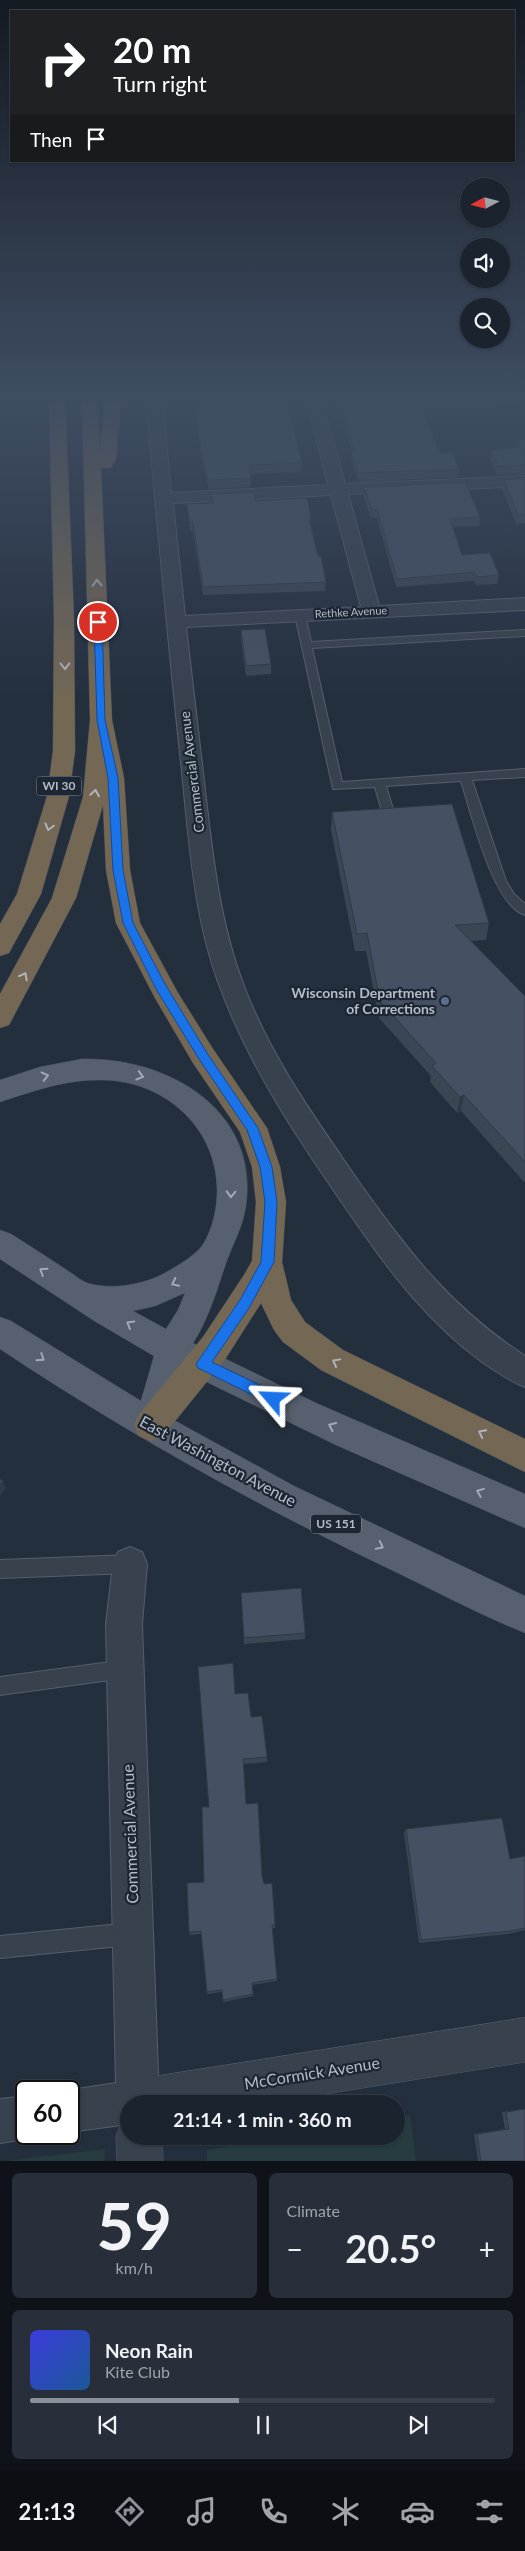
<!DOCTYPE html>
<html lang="en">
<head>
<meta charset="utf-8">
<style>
  :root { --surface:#1b232e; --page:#282f3a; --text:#f1f3f6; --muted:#a0a4aa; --line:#39404a; --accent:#8c9099 }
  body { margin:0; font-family:Lato,sans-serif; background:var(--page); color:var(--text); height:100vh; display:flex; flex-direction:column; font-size:19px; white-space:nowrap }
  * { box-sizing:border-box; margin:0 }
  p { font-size:16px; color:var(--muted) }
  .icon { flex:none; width:28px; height:28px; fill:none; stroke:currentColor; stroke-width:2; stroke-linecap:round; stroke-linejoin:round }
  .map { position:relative; height:2161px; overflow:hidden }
  .side { display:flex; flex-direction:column; gap:12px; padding:12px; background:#0f1319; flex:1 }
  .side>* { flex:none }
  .top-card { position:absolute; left:10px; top:10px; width:505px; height:152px; border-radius:0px; box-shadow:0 1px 4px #0004,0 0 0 1px var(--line); background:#202124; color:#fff; overflow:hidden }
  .needle { width:32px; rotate:263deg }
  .tools { position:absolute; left:460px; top:178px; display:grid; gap:10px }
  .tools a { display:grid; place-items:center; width:50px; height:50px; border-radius:50%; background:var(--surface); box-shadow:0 1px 4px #0004,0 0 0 1px var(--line); font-size:25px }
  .speed { position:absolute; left:15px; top:2080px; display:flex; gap:10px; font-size:25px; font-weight:700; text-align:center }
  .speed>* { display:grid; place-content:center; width:65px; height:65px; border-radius:50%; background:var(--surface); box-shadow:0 1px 4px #0004,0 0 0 1px var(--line); line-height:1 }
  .speed .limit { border:2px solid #111; border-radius:8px; background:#fff; color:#111 }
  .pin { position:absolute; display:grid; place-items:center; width:42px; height:42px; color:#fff; margin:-21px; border:2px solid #fff; border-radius:50%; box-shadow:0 1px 5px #0007 }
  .me { position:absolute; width:55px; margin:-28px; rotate:296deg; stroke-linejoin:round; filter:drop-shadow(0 0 4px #0008) }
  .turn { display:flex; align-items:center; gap:18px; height:105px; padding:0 20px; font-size:22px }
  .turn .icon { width:65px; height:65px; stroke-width:2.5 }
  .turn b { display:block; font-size:35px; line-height:42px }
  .then { display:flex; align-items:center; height:48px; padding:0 20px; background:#0003; gap:10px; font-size:19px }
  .big { font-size:38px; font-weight:700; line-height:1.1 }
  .side .tile { flex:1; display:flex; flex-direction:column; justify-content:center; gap:8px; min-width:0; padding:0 18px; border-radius:8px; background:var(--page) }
  .side .dial { align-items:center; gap:0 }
  .dial b { font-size:65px; line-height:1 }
  .song { display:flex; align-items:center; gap:15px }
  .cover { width:60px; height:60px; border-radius:8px; background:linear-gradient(135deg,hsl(240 70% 55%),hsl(210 70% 35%)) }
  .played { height:5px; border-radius:2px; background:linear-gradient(90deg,var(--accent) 45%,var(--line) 45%) }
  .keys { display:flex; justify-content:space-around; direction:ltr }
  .heat { display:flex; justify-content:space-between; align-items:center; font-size:28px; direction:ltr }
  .side .tiles { flex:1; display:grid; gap:12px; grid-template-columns:1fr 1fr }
  .tile:last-child { grid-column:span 2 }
  .trip { position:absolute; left:120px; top:2095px; width:285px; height:50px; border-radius:25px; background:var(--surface); box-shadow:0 1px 4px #0004,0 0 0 1px var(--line); font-weight:700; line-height:50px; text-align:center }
  .tab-bar { display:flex; height:80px; justify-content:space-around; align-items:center; background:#0b0e12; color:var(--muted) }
  .tab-bar .icon { width:35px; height:35px }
  .tab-bar .on { color:var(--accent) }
  .tab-bar b { font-size:22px; color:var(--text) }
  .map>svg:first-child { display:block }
  .green { fill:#263c3f }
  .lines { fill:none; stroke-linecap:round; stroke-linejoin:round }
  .service-casing { stroke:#565f6c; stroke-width:2 }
  .minor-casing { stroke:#565f6c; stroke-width:2 }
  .tertiary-casing { stroke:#565f6c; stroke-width:1 }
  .primary-casing { stroke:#414a57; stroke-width:1 }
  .motorway-casing { stroke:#434c59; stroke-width:1 }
  .service { fill:#38414e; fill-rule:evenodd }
  .minor { fill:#38414e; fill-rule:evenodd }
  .tertiary { fill:#38414e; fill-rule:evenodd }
  .primary { fill:#56606e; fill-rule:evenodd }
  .motorway { fill:#746855; fill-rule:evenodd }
  .wall { fill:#3b4654 }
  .shaded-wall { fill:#303945 }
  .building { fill:#455162; stroke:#303945 }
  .oneway { stroke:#aeb4bd }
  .oneway2 { stroke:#a1aab7 }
  .route { fill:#1a73e8; stroke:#114b97 }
  .service-dot { fill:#5c6f8a; stroke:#1d2633; stroke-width:2 }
  .labels { text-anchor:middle; stroke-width:4.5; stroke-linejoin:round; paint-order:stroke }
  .far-street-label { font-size:11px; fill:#b4bcc9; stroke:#1d2633 }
  .shield { fill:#1d2633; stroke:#878f9c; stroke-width:1 }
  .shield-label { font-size:12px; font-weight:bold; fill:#b4bcc9 }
  .street-label { font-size:14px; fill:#b4bcc9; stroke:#1d2633 }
  .poi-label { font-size:14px; font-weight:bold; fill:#b4bcc9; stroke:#1d2633; text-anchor:end }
  .near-street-label { font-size:16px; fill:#b4bcc9; stroke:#1d2633 }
</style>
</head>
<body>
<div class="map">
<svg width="525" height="2161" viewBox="0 0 525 2161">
  <rect width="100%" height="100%" fill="#242f3e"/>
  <g class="green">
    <path d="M410,2115l6,46h-209v-11l81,-14h108v-18z"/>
    <path d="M105,2149l-1,12h-98z"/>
  </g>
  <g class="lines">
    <g class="service-casing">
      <g id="service">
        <path d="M300,612l5,3 6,27 214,-12v6l-213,12 30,134 183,-13v8l-53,3 34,101 8,13 11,10v11c-32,-9 -54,-103 -64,-134l-75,5 10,33 -6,4 -6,-4 -9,-32 -42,2 -38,-174z"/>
        <path d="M130,1555l6,3 3,6 -3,6 -6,3 -130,5v-18z"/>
        <path d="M125,1660l7,2 2,7 -2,7 -7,2 -125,17v-18z"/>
        <path d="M130,1923l7,4 4,7 -4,7 -7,4 -130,13v-22z"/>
      </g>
    </g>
    <g class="minor-casing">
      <g id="minor">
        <path d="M146,398h16l9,95 157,-8 -22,-87h15l24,86 180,-8v10l-177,8 31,112 146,-8v12l-339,17c6,52 12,103 18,154 8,69 15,140 40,205 27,72 74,136 117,199 50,70 91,123 164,171v31c-16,-6 -29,-16 -43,-25 -50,-37 -88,-84 -123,-135 -52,-75 -107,-153 -139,-240 -27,-71 -31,-149 -39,-224 -13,-121 -24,-243 -35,-365zM331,495l30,112 -176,9 -12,-113z"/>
        <path d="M130,1547l12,5 5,12 -5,60 17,477 -1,3h-29v20l-60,8v-41h-4l51,-8 -10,-459 7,-60 5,-12z"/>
        <path d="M26,2096v38h12l-12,5 -26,4v-44z"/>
      </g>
    </g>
    <g class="tertiary-casing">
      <path id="tertiary" d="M525,2018v44l-263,42h-133v32h33l1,25h-46l-1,-25 7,-16 -7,-19 6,-16 16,-6z"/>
    </g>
    <g class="primary-casing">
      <path id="primary" d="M82,1059c85,-2 177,50 164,146 -3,23 -14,40 -21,61 -9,27 -17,54 -32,77l123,60 209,91v34l-189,-83 -154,-75 -12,48 124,68 231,110v37c-42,-17 -82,-38 -123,-58 -139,-66 -274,-141 -402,-226v-32l11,4 130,80 13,-45 -58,-34 -96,-63v-29l11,4c19,12 38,24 57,37 7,4 15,12 23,13 23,6 54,0 74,-11 12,-7 32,-18 39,-30 8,-14 12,-31 13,-47 3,-65 -50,-115 -114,-116 -37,-1 -69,11 -103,22v-22l40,-13zM185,1293l-7,17 -12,19 -33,-18 22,-5z"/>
    </g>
    <g class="motorway-casing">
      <g id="motorway">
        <path d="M49,398h16l9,220 1,133 -6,45 -28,98 -32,59 -9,3v-32l17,-30 30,-98 6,-45 1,-133z"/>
        <path d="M82,398h16l2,53 5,-53h16l-5,61 -5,9h-10l11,252 12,58 6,92 10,53 38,70 35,56 54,79 13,39 6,35 -4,60 9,38 14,22 38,28 182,89v33l-204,-102 -38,-28 -9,-12 -13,-27 -35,55 -63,78 -12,5 -12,-5 -5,-11 5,-11 64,-77 41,-62 8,-14 4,-59 -4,-35 -12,-35 -47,-69 -38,-65 -39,-75 -10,-53 -3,-65 -27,93 -67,127 -9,3v-34l52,-96 31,-101 7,-77z"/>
      </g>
    </g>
    <use href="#service" class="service"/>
    <use href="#minor" class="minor"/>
    <use href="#tertiary" class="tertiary"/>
    <use href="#primary" class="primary"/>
    <use href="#motorway" class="motorway"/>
  </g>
  <g class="wall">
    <path d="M193,398h93l16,65 -1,9 -51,2 1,13 -42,2 -8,-32z"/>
    <path d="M334,398h190l-1,6 -100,5 16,42 20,18 -1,8 -99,5 -8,-22 1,-8z"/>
    <path d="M525,439v35l-28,1 -7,-16 1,-9 25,-3 2,-7z"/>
    <path d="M525,478v45l-9,1 -14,-35 2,-9z"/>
    <path d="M364,487l116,30 -1,9 -26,1 9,28 37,20 -2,9 -21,1 -2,-4 -78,6 -19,-69h-6l-8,-23z"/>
    <path d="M211,494l44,7 56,17v9l7,29 8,26 -1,9 -122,4 -10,-64h-3l-3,-27 24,-1z"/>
    <path d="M241,630l30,34v10l-25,2 -5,-36z"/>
    <path d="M332,812l157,111 -3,17 -15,1 54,55v185l-1,1 -63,-71 -4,2 -27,-31 1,-6 -52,-58 -13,-67h-11l-24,-121z"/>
    <path d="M241,1593l64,40v6l-61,5z"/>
    <path d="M235,1694l16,23 16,40v5l-23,2 2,40 16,72 13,49v3h-3l5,51v2l-25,4 1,11 -30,6 -1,-10 -15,2 -6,-60 -11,1 -1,-3 15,-50 5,-75z"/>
    <path d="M406,1829l104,30 15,-3v74l-17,4 -89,9 -15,-110z"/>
    <path d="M525,2109v52h-47l-4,-27 31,-5 -3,-17z"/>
  </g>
  <g class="shaded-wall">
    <path d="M464,1095l-3,16 -4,2 3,-16z"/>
    <path d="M3,1481l3,7 -6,8v-11z"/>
  </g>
  <g class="building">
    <path d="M194,398h92l16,65 -53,2 2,13 -43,2 -7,-32z"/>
    <path d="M337,398h156l-73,3 19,50 3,2 10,-1 7,17 -100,4 -8,-21 4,-1z"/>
    <path d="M525,439v26l-27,1 -7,-16 30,-3 -3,-7z"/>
    <path d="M525,478v36l-7,1 -14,-35z"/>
    <path d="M465,482l15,35 -30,2 12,36 28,-2 9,22 -22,2 -2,-5 -78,7 -20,-70 -5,1 -8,-23z"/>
    <path d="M254,492l1,9 52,-3 4,20h-2l9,38h3l5,26 -123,5 -10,-65h-3l-3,-18 26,-1 -2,-9z"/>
    <path d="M265,629l6,35 -25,2 -5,-36z"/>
    <path d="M452,804l37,119 -34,2 70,71v166l-61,-67 -4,2 -28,-31 4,-3 -56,-62 -13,-68 -10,1 -25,-122z"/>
    <path d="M0,1479l3,2 -3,4z"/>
    <path d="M301,1588l4,45 -61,5 -3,-45z"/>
    <path d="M233,1663l2,31 13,-1 3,24 11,-1 5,41 -24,2 3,45 12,-1 4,73 2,8 8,-1 3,42h-3l5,54 -25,4 1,11 -30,6 -1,-10 -15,2 -6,-61 -12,1 -2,-49 17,-1 -2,-75h7l-11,-140z"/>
    <path d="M502,1818l8,41 15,-3v72l-14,3 -90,9 -15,-111z"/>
    <path d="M525,2109v52h-44l-4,-27 32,-5 -3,-17z"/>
  </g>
  <defs><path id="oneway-chevron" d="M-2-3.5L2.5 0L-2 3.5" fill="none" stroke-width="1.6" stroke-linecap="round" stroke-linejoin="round" transform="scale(1.25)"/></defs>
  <g class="oneway">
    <use href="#oneway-chevron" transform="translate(97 583) rotate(-92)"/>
    <use href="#oneway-chevron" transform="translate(65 666) rotate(89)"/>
    <use href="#oneway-chevron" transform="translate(95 793) rotate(-81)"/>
    <use href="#oneway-chevron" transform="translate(49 827) rotate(105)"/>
    <use href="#oneway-chevron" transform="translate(24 976) rotate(-62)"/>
    <use href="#oneway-chevron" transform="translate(336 1362) rotate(-151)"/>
    <use href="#oneway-chevron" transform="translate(482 1433) rotate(-153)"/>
  </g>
  <g class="oneway2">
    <use href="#oneway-chevron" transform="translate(45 1076) rotate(-13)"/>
    <use href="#oneway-chevron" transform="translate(140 1076) rotate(16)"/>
    <use href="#oneway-chevron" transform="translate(231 1194) rotate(92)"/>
    <use href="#oneway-chevron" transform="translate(43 1271) rotate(-147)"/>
    <use href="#oneway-chevron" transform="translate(175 1283) rotate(154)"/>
    <use href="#oneway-chevron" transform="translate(130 1324) rotate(-150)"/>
    <use href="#oneway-chevron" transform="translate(41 1358) rotate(34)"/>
    <use href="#oneway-chevron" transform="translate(332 1426) rotate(-155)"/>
    <use href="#oneway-chevron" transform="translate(480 1492) rotate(-158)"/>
    <use href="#oneway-chevron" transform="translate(380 1546) rotate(27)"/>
  </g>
  <linearGradient id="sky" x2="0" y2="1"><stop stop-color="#141a22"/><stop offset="0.57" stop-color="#3f4d63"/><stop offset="1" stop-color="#3f4d63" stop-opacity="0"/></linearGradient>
  <rect width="525" height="700" fill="url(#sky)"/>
  <path class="route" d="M98,619l4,3 3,98 13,58 5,92 10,53 32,61 42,69 51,75 14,39 5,35 -3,60 -25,46 -37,54 66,32 2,5 -2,4 -5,2 -75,-37 -2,-4 44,-64 21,-38 4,-60 -5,-35 -13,-37 -48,-71 -43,-70 -33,-66 -10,-53 -5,-92 -11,-58 -3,-98z"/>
  <circle class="service-dot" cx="445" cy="1001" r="5"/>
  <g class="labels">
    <g class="far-street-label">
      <text transform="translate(351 612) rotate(-3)" y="4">Rethke Avenue</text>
    </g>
    <g class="shield">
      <rect x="36.5" y="776.5" width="45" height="19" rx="4"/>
      <rect x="311" y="1514.5" width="50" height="19" rx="4"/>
    </g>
    <g class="shield-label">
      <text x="59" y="790">WI 30</text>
      <text x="336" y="1528">US 151</text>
    </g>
    <g class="street-label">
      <text transform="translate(192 772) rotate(-97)" y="5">Commercial Avenue</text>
    </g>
    <g class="poi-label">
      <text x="435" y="998">Wisconsin Department<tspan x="435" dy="16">of Corrections</tspan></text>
    </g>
    <g class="near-street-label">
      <text transform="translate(218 1461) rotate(28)" y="6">East Washington Avenue</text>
      <text transform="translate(130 1834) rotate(-92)" y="6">Commercial Avenue</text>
      <text transform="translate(312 2073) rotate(-9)" y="6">McCormick Avenue</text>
    </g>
  </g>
</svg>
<div class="tools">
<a><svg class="needle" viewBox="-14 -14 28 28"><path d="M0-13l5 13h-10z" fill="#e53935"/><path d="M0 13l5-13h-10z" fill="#a0a4aa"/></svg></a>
<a><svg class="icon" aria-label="sound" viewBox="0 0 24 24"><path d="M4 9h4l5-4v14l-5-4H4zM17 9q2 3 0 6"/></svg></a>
<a><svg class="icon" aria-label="search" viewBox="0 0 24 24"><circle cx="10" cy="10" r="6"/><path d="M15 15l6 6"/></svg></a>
</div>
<div class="speed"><div class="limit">60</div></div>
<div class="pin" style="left:98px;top:622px;background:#d93025"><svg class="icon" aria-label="arrive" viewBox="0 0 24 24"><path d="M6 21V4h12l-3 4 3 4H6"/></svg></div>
<svg class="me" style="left:273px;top:1399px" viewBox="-20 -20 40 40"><path d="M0-17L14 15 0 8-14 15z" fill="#1a73e8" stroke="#fff" stroke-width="4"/></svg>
<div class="trip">21:14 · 1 min · 360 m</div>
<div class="top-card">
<div class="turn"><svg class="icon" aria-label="right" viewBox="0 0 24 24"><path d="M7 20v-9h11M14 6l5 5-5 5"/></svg><div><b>20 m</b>Turn right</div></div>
<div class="then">Then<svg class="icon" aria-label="arrive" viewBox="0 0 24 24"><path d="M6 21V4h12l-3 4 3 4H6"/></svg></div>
</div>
</div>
<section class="side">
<div class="tiles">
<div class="tile dial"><b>59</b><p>km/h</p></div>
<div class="tile"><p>Climate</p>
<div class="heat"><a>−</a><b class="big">20.5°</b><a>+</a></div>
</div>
<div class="tile">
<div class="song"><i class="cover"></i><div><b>Neon Rain</b><p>Kite Club</p></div></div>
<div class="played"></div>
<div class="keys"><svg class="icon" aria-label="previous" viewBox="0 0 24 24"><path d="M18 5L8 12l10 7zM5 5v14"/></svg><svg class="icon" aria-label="pause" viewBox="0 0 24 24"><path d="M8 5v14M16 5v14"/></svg><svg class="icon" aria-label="next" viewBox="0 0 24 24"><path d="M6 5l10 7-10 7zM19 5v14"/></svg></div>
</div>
</div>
</section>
<nav class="tab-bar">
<b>21:13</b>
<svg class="icon on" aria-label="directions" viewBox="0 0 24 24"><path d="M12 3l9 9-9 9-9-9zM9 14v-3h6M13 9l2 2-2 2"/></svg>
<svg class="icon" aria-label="music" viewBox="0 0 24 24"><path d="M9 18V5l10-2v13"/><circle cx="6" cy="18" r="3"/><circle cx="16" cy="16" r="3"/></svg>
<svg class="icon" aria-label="phone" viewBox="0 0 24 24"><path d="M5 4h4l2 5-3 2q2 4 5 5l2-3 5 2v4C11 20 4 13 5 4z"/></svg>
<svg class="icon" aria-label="climate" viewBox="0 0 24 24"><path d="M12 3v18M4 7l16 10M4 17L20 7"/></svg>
<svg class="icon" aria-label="car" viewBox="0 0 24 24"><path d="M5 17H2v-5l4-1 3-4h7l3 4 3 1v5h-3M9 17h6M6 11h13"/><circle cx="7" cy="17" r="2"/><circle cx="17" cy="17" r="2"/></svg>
<svg class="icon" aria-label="filters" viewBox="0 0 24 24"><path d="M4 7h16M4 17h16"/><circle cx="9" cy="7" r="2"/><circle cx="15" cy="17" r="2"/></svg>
</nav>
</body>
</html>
